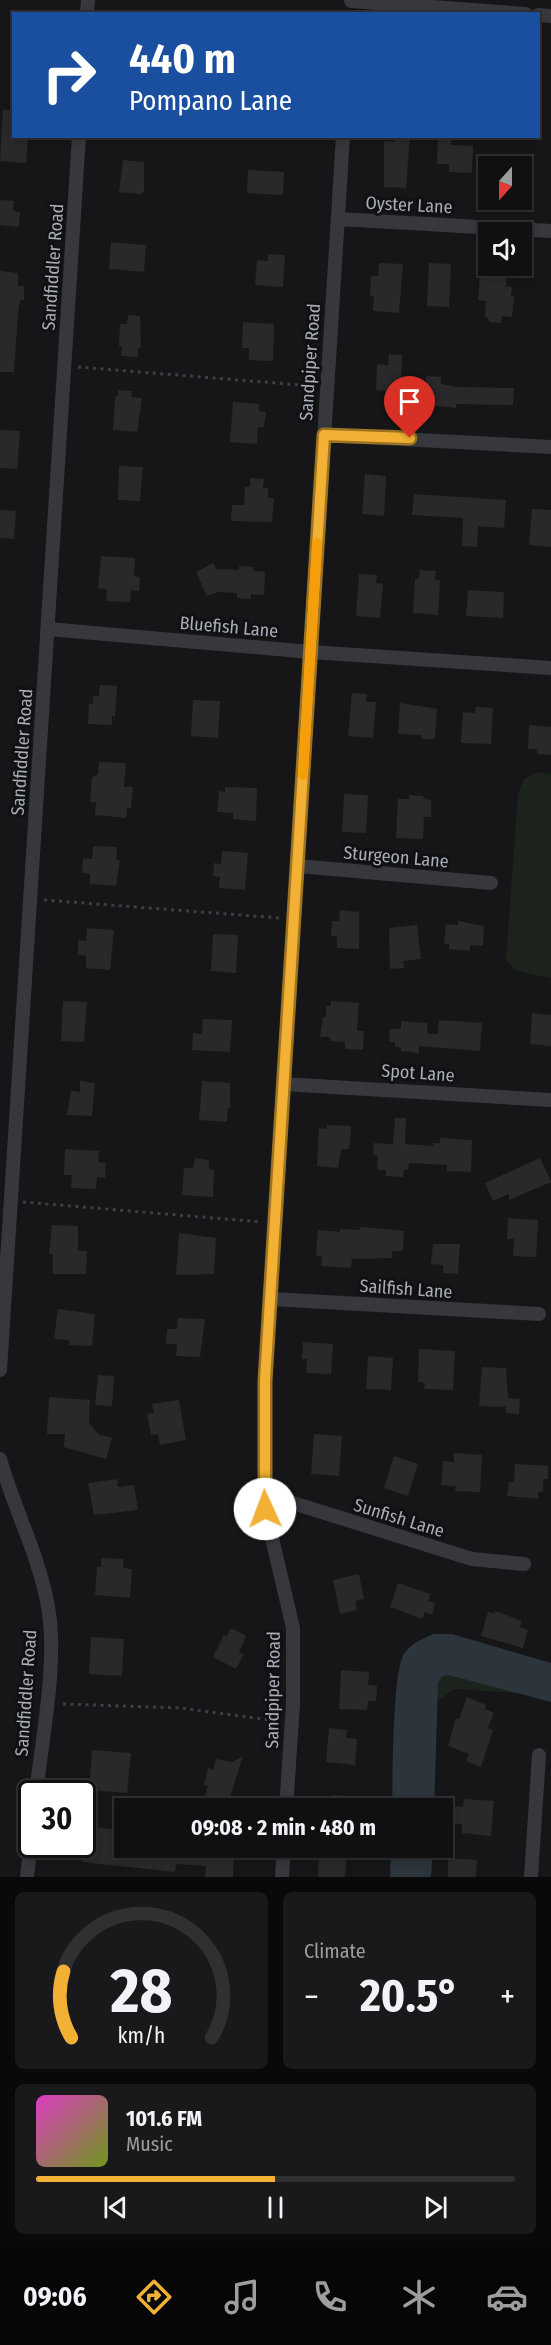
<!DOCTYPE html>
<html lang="en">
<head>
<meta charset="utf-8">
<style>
  :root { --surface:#101012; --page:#19191b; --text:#f1f3f6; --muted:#9c9d9f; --line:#303032; --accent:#f2b134 }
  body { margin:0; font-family:"Fira Sans Condensed",sans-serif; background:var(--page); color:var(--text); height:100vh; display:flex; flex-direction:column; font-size:22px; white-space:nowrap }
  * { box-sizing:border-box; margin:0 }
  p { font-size:20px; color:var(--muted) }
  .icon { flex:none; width:33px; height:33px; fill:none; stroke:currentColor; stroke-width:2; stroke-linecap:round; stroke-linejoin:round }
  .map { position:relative; height:1877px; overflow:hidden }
  .sheet { display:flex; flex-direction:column; gap:15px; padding:15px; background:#09090a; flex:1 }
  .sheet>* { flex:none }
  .hud { position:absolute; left:12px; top:12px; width:528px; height:126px; border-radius:0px; box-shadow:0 3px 9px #0003,0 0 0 2px var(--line); background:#1a4fa0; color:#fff; overflow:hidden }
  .needle { width:39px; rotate:201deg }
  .tools { position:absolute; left:478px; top:156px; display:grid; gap:12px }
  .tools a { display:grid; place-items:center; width:54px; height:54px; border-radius:0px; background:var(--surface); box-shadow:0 3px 9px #0003,0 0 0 2px var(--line); font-size:30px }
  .speed { position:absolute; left:18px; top:1780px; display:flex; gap:12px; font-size:30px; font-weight:700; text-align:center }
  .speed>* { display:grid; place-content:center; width:78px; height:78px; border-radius:50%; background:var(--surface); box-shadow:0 3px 9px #0003,0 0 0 2px var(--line); line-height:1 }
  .speed .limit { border:3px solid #111; border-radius:9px; background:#fff; color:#111 }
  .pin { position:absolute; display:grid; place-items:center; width:51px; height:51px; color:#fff; margin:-62px -26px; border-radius:50% 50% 50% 0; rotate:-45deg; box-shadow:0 0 6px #0007 }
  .pin .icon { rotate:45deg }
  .me { position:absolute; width:66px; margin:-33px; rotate:358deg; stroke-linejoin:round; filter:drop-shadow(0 0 4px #0008) }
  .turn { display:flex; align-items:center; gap:21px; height:126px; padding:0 18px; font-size:27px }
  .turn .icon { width:78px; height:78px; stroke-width:2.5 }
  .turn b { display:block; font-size:42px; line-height:51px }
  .big { font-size:45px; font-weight:700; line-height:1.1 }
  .sheet .widget { flex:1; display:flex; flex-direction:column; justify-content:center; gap:9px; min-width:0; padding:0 21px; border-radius:9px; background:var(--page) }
  .sheet .dial { align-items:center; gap:0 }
  .dial svg { height:156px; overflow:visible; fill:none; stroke:var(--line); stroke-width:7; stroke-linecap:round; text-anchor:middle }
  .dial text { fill:var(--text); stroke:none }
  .song { display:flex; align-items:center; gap:18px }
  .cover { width:72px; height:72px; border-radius:9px; background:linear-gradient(135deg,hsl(310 70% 55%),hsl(80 70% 35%)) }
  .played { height:6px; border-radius:3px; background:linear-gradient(90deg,var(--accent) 50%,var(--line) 50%) }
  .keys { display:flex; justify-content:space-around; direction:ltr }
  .heat { display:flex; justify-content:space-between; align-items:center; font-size:33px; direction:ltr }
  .sheet .tiles { flex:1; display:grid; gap:15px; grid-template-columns:1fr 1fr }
  .widget:last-child { grid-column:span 2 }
  .trip { position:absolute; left:114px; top:1798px; width:339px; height:60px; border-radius:0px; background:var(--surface); box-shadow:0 3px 9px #0003,0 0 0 2px var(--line); font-weight:700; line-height:60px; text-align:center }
  .tabs { display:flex; height:96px; justify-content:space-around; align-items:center; background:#060607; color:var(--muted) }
  .tabs .icon { width:42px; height:42px }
  .tabs .on { color:var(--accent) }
  .tabs b { font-size:27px; color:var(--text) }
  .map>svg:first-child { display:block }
  .green { fill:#1c231d }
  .water { fill:#2c353c }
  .building { fill:#29292c }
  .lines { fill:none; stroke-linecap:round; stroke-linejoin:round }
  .path { stroke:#3d3f44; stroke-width:3; stroke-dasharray:3 4.5; stroke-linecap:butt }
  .minor { stroke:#37383d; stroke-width:14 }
  .route-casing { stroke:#9d7322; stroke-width:15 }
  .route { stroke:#f2b134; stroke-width:10 }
  .slow { stroke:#f59e0b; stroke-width:10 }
  .labels { text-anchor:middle; stroke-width:6; stroke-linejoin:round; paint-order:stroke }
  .street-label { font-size:18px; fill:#a8adb8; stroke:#111113 }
</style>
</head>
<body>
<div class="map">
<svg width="551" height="1877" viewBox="0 0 551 1877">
  <rect width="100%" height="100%" fill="#161618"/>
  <g class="green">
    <path d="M538,772l13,2v204l-34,-7 -11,-11 12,-167 6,-14z"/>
    <path d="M428,1665l123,30 -96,-6 -26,17z"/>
  </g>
  <g class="water">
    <path d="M434,1634h18l99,29v39l-102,-27 -7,1 -4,7 -4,126h-42c1,-28 0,-136 12,-155 7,-11 18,-15 30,-20z"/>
    <path d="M391,1848h42l-2,29h-41z"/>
  </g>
  <g class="building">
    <path d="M3,110h11v26h14l-2,27 -26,-2z"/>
    <path d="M395,136h15l-4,52 -22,-1v-46l10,1z"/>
    <path d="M438,136h14l-1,9 22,1 -1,27 -23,-1v-8h-12z"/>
    <path d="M123,160l21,2v29l-3,3 -22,-2z"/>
    <path d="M248,170l36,2 -1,23 -36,-2z"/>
    <path d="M0,200l14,1 -1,10 7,1 -1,15 -19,-2z"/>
    <path d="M111,242l35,3 -2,27 -35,-3z"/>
    <path d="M268,254l17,1 -2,32 -28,-2 2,-25 11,1z"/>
    <path d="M379,263l24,1 -4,49 -26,-2 1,-14 -4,-1 1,-20h7z"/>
    <path d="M429,263l22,1 -2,43 -22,-1z"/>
    <path d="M492,270l15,2 -1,14 6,1 -1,9h3l-2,21 -10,-1 -1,7 -11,-1 -5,-7 1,-14 -8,-1 2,-25 11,2z"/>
    <path d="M0,271l18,2v13h6v14h-4l-2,13 -4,59h-14z"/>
    <path d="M128,315l12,1 1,32h-3v9l-17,-1 1,-10h-3l1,-22h7z"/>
    <path d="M243,322l31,2 -1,37 -24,-1v-12h-7z"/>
    <path d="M389,354l13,1 -1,26 25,2v-7l15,1v7l16,3 57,1 -1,17 -57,-1v4l-71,-7 1,-10 -10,-1 1,-26 11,1z"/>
    <path d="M118,390l14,1 -1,6 11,1 -5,34 -24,-2 2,-34h3z"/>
    <path d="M233,402l26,2v7l7,1 -2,15h-6l-1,17 -27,-2z"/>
    <path d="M0,430l20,1 -3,38 -17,-1z"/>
    <path d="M119,466l24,1 -3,34 -22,-1z"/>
    <path d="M365,474l21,2 -2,40 -22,-2z"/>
    <path d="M250,478l14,1 -1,9h5v10h6l-2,24 -41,-1 1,-16h12l1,-18h5z"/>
    <path d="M414,494l92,6 -2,28 -26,-2 -1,21 -15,-1 1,-28 -51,-3z"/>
    <path d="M532,509l19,1v37l-22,-2z"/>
    <path d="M0,510l16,1 -2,28 -14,-1z"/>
    <path d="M101,556l34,2 -1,18 6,1 -1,14 -8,-1 -1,12 -24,-1 1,-12 -9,-1z"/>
    <path d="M213,563l3,6 23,1v-4l15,1 -1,4 12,1 -1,23 -13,-1v5l-14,-1v-5l-18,-1 -12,4 -11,-24z"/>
    <path d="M420,570l16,1 -1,9h5l-2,35 -25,-2 2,-34h4z"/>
    <path d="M359,574l18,1 -1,8 7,1 -3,34 -24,-2z"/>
    <path d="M468,590l36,2 -1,26 -37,-2z"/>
    <path d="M100,685l17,1 -2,31 -3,-1v9l-24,-1 1,-21 4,1v-8h6z"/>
    <path d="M352,693l15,1 -1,8h10l-3,36 -25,-2z"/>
    <path d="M193,700l27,1 -2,37 -27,-2z"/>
    <path d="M400,703l37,6 -2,30h-13v-4l-24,-1z"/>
    <path d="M476,707l17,1 -2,36 -30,-1 2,-31 12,1z"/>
    <path d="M529,725l22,2v28l-14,-1 1,-5h-10z"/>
    <path d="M99,762l27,1 -2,24h9l-2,21h-4l-1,10 -31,-3 1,-13h-6l2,-24 6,-4z"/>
    <path d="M225,787l32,1 -1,33 -23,-2v-6l-16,-1 2,-21 6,1z"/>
    <path d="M344,794l24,1 -2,38 -24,-1z"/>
    <path d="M409,795l15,1 -1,3 8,1v17h-7l-1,22 -27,-1 2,-39h11z"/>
    <path d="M93,846l24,1 -1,13h4l-4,26 -26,-2v-10l-8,-1 1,-15 9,1z"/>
    <path d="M222,851l26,2 -3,37 -26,-2 1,-11 -7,-1 1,-13 7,1z"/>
    <path d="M340,910l19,2v37l-22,-1v-12h-6l1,-15h7z"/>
    <path d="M458,921l26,5 -1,20 -13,-1v6l-21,-2v-5h-5l2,-20 12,1z"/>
    <path d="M417,925l4,34 -18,2 1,7 -14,1 -1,-41z"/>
    <path d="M87,928l27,2 -4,40 -24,-2v-12l-8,-1v-15l8,1z"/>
    <path d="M213,934l25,1 -2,38 -25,-2z"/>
    <path d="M63,1001l24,1 -3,40 -23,-1z"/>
    <path d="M331,1001l28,2 -2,28h7l-1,19 -18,-1v-7l-15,-1v-4h-10l3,-20h3v-11h5z"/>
    <path d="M532,1013l19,2v31l-21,-2z"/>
    <path d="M203,1019l29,1 -2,32 -38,-2 1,-17 9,1z"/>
    <path d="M439,1020l43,3 -2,28 -61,-5v7l-18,-2v-4h-6v-5h-6l1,-13h11v-8l26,2 1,11h10z"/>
    <path d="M80,1081l15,2 -3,33 -25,-1 4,-24 9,1z"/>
    <path d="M202,1081l28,2v25h-2l-1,14 -28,-2z"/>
    <path d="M395,1118h11l-1,26 28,2v-3h7v-5l32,2 -1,32 -24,-1v-6l-38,-2 -1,7h-4l-1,7 -17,-1v-6h-9l1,-14 -5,-1 1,-12 19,1z"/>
    <path d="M327,1125l24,1 -1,18 -2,5h-7l-3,19 -21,-2 2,-38 8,1z"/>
    <path d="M65,1149l34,2 -1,11 8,1 -1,15 -8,-1 -1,12 -25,-1 1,-13h-8z"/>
    <path d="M195,1158l14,2v9l5,1 -1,27 -31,-2 2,-27h9z"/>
    <path d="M540,1158l11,24 -42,18v-6l-16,7 -8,-18z"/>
    <path d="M508,1218l30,2 -2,37 -23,-1 1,-17h-7z"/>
    <path d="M52,1225l26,1v25h9l-1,23h-33v-20h-4z"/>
    <path d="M360,1227l44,4 -1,20h-11v7l-40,1 -1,9 -30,-2 1,-10h-6l2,-26 22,2v-3l20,1z"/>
    <path d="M179,1233l37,5 -2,36 -38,1z"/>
    <path d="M433,1244h27l-2,30 -15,-1v-8l-12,-1z"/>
    <path d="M58,1309l37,5 -3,32 -23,-1v-5l-15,-1z"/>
    <path d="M178,1318l27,1 -5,38 -24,-1 1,-12h-11l1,-15h10z"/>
    <path d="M303,1342l30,2 -2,30 -25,-1 1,-14h-5z"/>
    <path d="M419,1349l36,2 -2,39 -29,-1 1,-6 -7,-1z"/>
    <path d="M368,1356l25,2 -2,32 -25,-1z"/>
    <path d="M482,1367l24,1 2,30 12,1 -1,15 -13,-1v-6l-27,-1z"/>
    <path d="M98,1375l16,1 -2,30 -17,-1z"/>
    <path d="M49,1397l41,3 -1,23 9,11 14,4 -6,21 -42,-12 1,-13h-18z"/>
    <path d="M179,1400l7,40 -26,5 -2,-11 -7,1 -4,-21 7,-1 -2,-9z"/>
    <path d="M314,1434l28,2 -3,40 -28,-2z"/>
    <path d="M454,1453l28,2 -2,37 -25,-1 1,-5 -15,-1 2,-24 11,1z"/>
    <path d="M394,1456l24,8 -10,32 -24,-8z"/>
    <path d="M515,1464l33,2v13h-5v13h-5v7l-31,-3 2,-14h5z"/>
    <path d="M117,1479l1,8 16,-2 4,25 -44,5 -6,-32z"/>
    <path d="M101,1558l22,1v9l9,1 -2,29 -35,-3 2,-28h4z"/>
    <path d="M359,1574l5,25 -9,2 2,9 -17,4 -7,-34z"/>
    <path d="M398,1583l32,11 -2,7 7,2 -3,12 -7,-3 -3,7 -32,-12z"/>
    <path d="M495,1611l27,10 -2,6 8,3 -5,18 -42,-12 7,-24 7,2z"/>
    <path d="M231,1628l15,8 -7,16 5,2 -8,15 -23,-12 11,-22 3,1z"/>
    <path d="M91,1637l33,2 -2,37 -33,-2z"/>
    <path d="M341,1670l28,2 -1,13 9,1 -1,15h-8l-1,9 -28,-1z"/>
    <path d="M467,1697l19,8 -1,4 9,4 -6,15 5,2 -12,37 -15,-6 3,-7 -21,-8 8,-28 3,1z"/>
    <path d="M329,1728l18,2 -1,8 11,1 -2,26 -29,-3z"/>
    <path d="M92,1750l39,3 -4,40 -38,-3z"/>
    <path d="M243,1756l-15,47 -23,-6 3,-11 -4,-1 4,-17 5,2 3,-11 16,3z"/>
    <path d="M333,1795l51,4 -1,10h-51z"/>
    <path d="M464,1799l30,2 -3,35 -29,-3v-9h-10l1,-18 10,1z"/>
    <path d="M87,1826l36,5 1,17 38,3 1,-3h71l-1,29h-28l1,-11 -30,-2 -1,8 -93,-10z"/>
    <path d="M327,1848l20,1 -2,28h-27l1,-21h7z"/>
    <path d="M448,1858l29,2 -1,17h-28z"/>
  </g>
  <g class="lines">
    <g class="path">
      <path d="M78,367l235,19"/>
      <path d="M44,900l236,18"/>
      <path d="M23,1202l239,20"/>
      <path d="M63,1704l118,4 96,13"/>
    </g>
    <g class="minor">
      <path d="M351,1l175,13"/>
      <path d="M87,14l1,-14"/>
      <path d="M538,15l13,1"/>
      <path d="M338,219l213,12"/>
      <path d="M324,435l227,12"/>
      <path d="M48,629l263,23 240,16"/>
      <path d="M298,866l193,17"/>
      <path d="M283,1084l268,16"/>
      <path d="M271,1299l268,15"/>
      <path d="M0,1370l79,-1234"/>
      <path d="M0,1459c14,50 39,96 48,148 10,54 -6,131 -12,187"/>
      <path d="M265,1508l16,-5h12l179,56 52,5"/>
      <path d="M286,1809l7,-105v-76l-28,-120v-127l78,-1245"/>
      <path d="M27,1877l5,-43"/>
      <path d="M282,1877l2,-29"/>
      <path d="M531,1877l8,-122"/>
    </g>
  </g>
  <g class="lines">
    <g class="route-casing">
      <path id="route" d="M265,1509v-128l59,-946 86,3"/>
    </g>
    <use href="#route" class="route"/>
    <path class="slow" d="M303,775l14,-232"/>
  </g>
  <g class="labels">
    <g class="street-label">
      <text transform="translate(409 205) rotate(3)" y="6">Oyster Lane</text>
      <text transform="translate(53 267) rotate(-86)" y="6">Sandfiddler Road</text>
      <text transform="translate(310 362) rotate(-86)" y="6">Sandpiper Road</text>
      <text transform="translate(229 627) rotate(5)" y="6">Bluefish Lane</text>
      <text transform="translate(22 752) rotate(-86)" y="6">Sandfiddler Road</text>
      <text transform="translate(396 857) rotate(5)" y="6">Sturgeon Lane</text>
      <text transform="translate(418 1073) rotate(4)" y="6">Spot Lane</text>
      <text transform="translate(406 1289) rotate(4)" y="6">Sailfish Lane</text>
      <text transform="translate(399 1518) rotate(17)" y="6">Sunfish Lane</text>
      <text transform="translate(273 1690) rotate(-89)" y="6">Sandpiper Road</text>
      <text transform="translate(26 1693) rotate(-86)" y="6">Sandfiddler Road</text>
    </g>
  </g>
</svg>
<div class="tools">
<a><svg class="needle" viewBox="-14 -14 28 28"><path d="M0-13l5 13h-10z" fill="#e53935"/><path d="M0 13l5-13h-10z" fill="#9c9d9f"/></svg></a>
<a><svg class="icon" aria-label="sound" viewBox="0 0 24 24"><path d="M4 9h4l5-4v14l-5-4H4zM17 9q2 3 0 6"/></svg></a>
</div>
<div class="speed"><div class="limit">30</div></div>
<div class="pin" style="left:410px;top:438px;background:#d93025"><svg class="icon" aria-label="arrive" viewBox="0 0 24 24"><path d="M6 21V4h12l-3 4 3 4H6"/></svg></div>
<svg class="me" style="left:265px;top:1509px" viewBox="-20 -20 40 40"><circle r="19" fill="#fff"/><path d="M0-13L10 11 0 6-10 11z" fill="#f2b134"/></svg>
<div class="trip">09:08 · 2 min · 480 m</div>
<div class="hud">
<div class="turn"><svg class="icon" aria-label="right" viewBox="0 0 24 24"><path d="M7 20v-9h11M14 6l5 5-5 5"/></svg><div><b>440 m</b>Pompano Lane</div></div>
</div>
</div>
<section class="sheet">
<div class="tiles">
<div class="widget dial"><svg viewBox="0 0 100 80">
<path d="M14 69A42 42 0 1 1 86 69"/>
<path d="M14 69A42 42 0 0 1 10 35" stroke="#f2b134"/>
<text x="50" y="56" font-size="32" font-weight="700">28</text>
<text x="50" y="72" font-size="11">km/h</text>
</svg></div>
<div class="widget"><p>Climate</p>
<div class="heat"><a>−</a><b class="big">20.5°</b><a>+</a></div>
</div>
<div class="widget">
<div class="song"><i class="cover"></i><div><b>101.6 FM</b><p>Music</p></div></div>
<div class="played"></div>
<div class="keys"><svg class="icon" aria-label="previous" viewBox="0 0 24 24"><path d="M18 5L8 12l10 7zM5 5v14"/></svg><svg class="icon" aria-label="pause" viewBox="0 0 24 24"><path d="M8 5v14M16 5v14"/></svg><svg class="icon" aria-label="next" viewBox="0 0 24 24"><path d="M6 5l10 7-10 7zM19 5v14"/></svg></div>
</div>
</div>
</section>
<nav class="tabs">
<b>09:06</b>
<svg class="icon on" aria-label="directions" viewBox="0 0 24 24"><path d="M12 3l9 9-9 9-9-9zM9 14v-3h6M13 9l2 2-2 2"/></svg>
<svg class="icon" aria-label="music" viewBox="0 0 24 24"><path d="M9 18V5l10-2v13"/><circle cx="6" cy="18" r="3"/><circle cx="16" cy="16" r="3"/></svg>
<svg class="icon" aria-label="phone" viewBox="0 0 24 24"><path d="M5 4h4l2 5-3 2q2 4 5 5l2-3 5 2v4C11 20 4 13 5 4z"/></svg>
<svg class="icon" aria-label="climate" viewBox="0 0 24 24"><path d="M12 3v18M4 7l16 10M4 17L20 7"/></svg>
<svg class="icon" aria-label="car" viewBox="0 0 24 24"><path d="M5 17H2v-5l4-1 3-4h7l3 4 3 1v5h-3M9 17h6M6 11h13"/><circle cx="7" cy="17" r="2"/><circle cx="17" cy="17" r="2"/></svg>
</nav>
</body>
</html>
